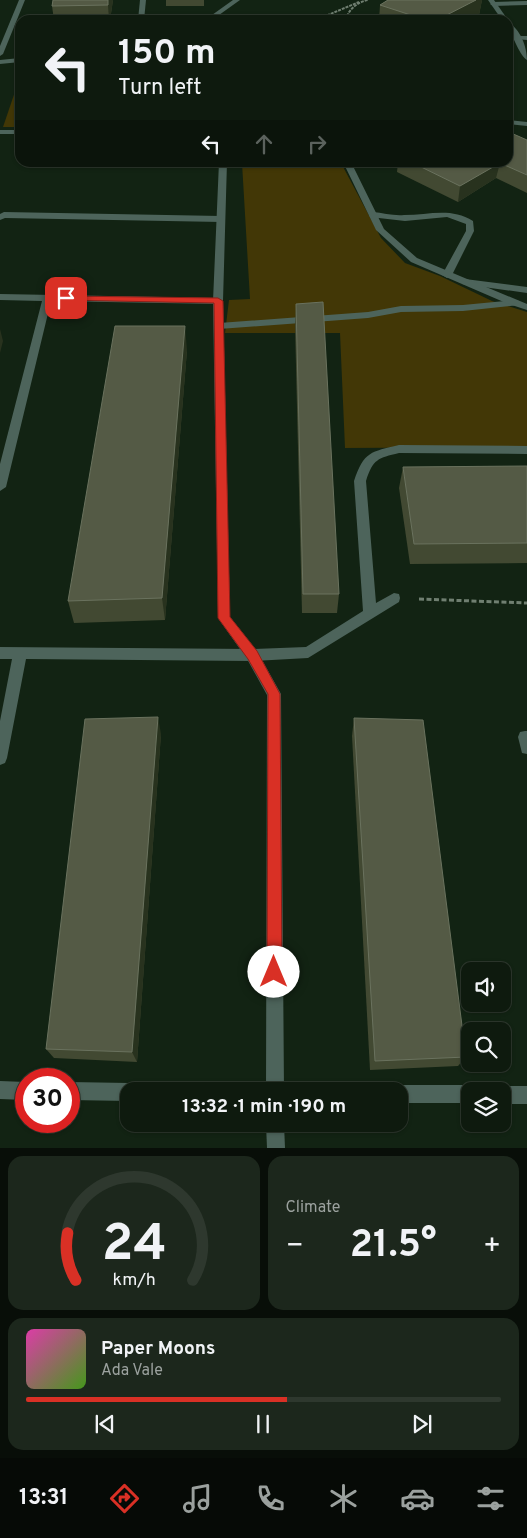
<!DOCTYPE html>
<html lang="en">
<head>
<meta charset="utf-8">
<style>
  :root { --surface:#0e1a0e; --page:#1c271c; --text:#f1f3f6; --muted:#9ba19e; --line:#2e382e; --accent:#d93025 }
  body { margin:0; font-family:Overpass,sans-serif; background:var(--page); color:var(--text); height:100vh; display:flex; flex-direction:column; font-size:19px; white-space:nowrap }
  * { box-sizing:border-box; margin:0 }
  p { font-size:16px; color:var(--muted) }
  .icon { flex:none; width:28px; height:28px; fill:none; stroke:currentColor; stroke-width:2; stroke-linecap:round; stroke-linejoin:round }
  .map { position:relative; height:1148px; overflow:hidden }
  .sheet { display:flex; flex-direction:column; gap:8px; padding:8px; background:#080e08; flex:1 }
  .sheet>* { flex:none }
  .top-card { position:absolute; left:15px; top:15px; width:498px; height:152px; border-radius:15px; box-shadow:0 1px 4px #0004,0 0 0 1px var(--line); background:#0e1a0e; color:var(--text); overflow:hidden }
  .fabs { position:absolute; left:461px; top:962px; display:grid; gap:10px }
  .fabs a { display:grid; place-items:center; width:50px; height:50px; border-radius:10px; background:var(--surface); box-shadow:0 1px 4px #0004,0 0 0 1px var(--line); font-size:25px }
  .speed { position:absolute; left:15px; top:1068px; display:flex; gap:10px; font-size:25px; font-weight:700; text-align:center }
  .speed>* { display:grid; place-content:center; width:65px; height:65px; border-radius:50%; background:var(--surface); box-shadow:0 1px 4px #0004,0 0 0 1px var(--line); line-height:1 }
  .speed .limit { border:8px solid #d22; background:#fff; color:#111 }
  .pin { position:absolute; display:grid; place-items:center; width:42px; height:42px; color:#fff; margin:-21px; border-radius:10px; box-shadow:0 2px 8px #0006 }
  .me { position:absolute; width:55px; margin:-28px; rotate:0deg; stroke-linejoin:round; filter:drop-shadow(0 0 4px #0008) }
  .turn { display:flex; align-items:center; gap:18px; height:105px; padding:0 20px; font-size:22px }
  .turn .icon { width:65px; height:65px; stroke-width:2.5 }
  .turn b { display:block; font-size:35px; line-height:42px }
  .lanes { display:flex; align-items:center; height:48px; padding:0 20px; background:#0003; justify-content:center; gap:25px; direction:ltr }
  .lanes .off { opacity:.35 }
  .big { font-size:38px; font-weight:700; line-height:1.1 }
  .sheet .tile { flex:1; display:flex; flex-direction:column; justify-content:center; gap:8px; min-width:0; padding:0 18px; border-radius:15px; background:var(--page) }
  .sheet .dial { align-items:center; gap:0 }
  .dial svg { height:130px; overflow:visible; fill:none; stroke:var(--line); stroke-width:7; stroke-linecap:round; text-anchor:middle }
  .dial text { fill:var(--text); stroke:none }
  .song { display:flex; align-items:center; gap:15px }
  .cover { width:60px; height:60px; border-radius:8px; background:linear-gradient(135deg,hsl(320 70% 55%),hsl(100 70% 35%)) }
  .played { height:5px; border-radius:2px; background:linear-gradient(90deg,var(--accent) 55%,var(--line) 55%) }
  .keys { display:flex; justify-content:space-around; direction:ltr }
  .heat { display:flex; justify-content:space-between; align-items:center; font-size:28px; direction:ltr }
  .sheet .tiles { flex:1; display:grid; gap:8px; grid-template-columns:1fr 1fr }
  .tile:last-child { grid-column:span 2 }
  .trip { position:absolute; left:120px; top:1082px; width:288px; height:50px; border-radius:15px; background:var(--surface); box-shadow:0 1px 4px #0004,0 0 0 1px var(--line); font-weight:700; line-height:50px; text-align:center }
  .menu { display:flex; height:80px; justify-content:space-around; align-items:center; background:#060a06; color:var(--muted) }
  .menu .icon { width:35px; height:35px }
  .menu .selected { color:var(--accent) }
  .menu b { font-size:22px; color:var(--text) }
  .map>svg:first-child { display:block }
  .green { fill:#423706 }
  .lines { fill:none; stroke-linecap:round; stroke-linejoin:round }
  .path-far1 { stroke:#707f71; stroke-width:2; stroke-dasharray:3 1; stroke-linecap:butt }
  .path { stroke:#707f71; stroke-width:3; stroke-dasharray:5 2.5; stroke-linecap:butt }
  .service { fill:#4d645b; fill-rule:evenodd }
  .minor { fill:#4d645b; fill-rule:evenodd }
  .tertiary { fill:#4d645b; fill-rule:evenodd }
  .wall { fill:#424932 }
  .shaded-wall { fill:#28321e }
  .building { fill:#545a45; stroke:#6a725e }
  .route { fill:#d93025; stroke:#8d1f18 }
</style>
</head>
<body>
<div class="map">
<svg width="527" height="1148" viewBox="0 0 527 1148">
  <rect width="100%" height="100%" fill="#122313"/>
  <g class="green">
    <path d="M20,77v50h-17z"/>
    <path d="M242,163h99l40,75 24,25 35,13 52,25 35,11v135l-182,1 -5,-115h-115l4,-33 21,-1z"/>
  </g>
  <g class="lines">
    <g class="path-far1">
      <path d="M316,20l43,-18"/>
      <path d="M346,20c2,-11 12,-18 22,-20"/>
    </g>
    <path class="path" d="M419,599l108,4"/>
    <g class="service">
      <path d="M140,0h6l-2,20h-6z"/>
      <path d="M527,1v4l-34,1 -3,-2 3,-2z"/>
      <path d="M518,36h9v4l-11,-1v-2z"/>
      <path d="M508,120l19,2v4l-19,-2z"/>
      <path d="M4,212l217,4 4,3 -4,3 -216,-4 -5,2v-6z"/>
      <path d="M373,212c10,1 21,4 31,3 25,0 47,-8 69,6l1,10 -22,44 -5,3 -5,-3 24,-44v-7l-19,-7 -42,4 -35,-4 -1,-2z"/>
      <path d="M465,279l62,8v6l-65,-9v-4z"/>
      <path d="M0,294l218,4 5,3 -5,3 -167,-3 -45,186 -6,4v-27l42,-163 -42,-1z"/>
      <path d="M516,300l3,1v4l-56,6 -62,1 -33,6 -149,11 -5,-3 5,-3 149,-11 33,-6 62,-1z"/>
      <path d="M399,445l128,1v8l-128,-1c-21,5 -26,6 -33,28l10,122 18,-10 5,1 1,4 -1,4 -91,56 -56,3 -226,-2 -19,99 -2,5 -5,2v-44l12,-62h-12v-12l252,2 54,-2 57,-36 -9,-130c10,-30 17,-29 45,-36z"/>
      <path d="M525,731h2v23l-5,-1 -4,-16 2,-5z"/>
      <path d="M0,1081l26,1v18l-26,-1z"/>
      <path d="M69,1082l60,1 6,3 3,5h-9v10l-60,-1z"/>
      <path d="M399,1085h71l6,3 2,3h-8v12h-71v-12h-8l2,-3z"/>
      <path d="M502,1086h25v18h-25v-13h-7l1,-2z"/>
    </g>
    <g class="minor">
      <path d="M233,0h7l-28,20h-7z"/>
      <path d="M488,0h6l14,20v1l-6,-1z"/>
      <path d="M508,22c12,7 19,24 19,38 -7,-4 -14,-24 -19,-32z"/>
      <path d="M20,58v4l-20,2v-4z"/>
      <rect x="0" y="130" width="20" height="4"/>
      <path d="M219,162h8l-4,139 7,316 27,34 24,43 3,397h-18l1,-396 -20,-36 -29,-41 -5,-317z"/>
      <path d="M343,162h8l33,67 33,29 110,46v6l-21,-7 -95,-41 -35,-32z"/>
      <path d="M266,1124h18l1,24h-18z"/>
    </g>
    <path class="tertiary" d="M19,0h6l-22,54 -3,2v-10z"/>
  </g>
  <g class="wall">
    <path d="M53,0h60l-3,20h-56l-2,-14z"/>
    <rect x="166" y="0" width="38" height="6"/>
    <path d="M388,0h94l-3,15 -10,5h-90l1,-15z"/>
    <path d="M527,140v53l-31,-15 -38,24 -61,-30 1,-10h110z"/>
    <path d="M296,304l43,290 -2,19h-35l-7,-288z"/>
    <path d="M187,350l-22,270 -91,3 -6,-22z"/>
    <path d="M527,466v97l-117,1 -11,-76 4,-21z"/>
    <path d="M354,718l112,339 -8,9 -88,4 -18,-334z"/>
    <path d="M161,734l-24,328 -83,-4 -8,-9z"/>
  </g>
  <g class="shaded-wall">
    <path d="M108,0h5l-3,20h-1l-1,-15z"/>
    <path d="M476,0h6l-3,15 -10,5h-32z"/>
    <path d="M500,163l-4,15 -38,24 2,-16z"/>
    <path d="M185,326l2,24 -22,270 -3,-22z"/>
    <path d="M0,329l3,12 -3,12z"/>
    <path d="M158,717l3,17 -24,328 -5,-10z"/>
  </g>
  <g class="building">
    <path d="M53,0h55v5l-56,1z"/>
    <path d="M388,0h88l-39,20h-11l-46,-15z"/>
    <path d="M511,133l16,7v35l-27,-12 -40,23 -49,-24h97v-27z"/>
    <path d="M323,302l16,292h-36l-7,-290z"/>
    <path d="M115,326h70l-23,272 -94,3z"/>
    <path d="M527,466v77l-113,1 -11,-77z"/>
    <path d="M158,717l-26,335 -86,-3 39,-330z"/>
    <path d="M354,718l69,2 43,337 -91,4z"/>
  </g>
  <path class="route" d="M66,296l152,2 5,3 7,316 27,34 23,43 2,278 -2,6 -6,2 -5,-2 -2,-6 1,-278 -20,-35 -30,-41 -4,-315 -151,-3v-3z"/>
</svg>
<div class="fabs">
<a><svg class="icon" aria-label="sound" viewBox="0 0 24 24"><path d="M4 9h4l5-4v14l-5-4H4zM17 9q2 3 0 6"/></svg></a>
<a><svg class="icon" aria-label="search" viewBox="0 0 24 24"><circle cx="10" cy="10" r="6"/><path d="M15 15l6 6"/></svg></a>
<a><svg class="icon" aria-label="layers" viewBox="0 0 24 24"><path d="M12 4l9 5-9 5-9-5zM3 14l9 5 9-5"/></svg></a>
</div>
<div class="speed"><div class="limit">30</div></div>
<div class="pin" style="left:66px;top:298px;background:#d93025"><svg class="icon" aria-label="arrive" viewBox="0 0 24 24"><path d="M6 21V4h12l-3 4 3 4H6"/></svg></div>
<svg class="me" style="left:274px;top:972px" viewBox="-20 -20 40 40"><circle r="19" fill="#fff"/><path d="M0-13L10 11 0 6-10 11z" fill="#d93025"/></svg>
<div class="trip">13:32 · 1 min · 190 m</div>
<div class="top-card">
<div class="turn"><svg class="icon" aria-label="left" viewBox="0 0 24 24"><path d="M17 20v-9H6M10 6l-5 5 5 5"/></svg><div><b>150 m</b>Turn left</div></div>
<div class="lanes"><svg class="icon" aria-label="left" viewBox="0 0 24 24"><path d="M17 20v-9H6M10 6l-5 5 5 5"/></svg><svg class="icon off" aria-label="ahead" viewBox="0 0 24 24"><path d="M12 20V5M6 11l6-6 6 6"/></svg><svg class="icon off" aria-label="right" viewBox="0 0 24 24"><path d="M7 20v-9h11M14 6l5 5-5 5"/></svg></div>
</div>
</div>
<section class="sheet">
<div class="tiles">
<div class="tile dial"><svg viewBox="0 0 100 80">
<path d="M14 69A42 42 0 1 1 86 69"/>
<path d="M14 69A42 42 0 0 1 9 40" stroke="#d93025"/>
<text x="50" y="56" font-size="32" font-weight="700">24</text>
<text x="50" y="72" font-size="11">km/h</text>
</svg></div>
<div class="tile"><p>Climate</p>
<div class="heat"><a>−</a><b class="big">21.5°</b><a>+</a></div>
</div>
<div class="tile">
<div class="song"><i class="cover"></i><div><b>Paper Moons</b><p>Ada Vale</p></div></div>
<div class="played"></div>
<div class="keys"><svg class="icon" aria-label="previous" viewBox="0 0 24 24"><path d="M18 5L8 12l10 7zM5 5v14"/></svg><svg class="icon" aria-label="pause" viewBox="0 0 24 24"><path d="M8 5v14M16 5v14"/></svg><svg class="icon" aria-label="next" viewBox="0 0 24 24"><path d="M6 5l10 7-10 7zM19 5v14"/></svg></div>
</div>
</div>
</section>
<nav class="menu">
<b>13:31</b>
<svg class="icon selected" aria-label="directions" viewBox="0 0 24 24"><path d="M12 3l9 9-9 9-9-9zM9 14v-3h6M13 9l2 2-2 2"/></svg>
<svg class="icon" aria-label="music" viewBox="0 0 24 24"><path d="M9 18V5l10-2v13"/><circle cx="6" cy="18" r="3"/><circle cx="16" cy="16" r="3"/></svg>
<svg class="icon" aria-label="phone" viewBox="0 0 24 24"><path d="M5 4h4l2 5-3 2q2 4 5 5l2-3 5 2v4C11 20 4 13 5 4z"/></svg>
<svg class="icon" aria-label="climate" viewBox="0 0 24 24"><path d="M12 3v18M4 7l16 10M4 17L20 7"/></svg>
<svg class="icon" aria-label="car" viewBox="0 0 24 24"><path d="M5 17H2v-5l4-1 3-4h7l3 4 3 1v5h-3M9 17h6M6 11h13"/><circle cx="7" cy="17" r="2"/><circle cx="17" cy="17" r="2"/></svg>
<svg class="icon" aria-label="filters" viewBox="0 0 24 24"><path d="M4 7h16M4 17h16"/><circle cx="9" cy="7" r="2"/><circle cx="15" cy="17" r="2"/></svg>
</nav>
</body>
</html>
